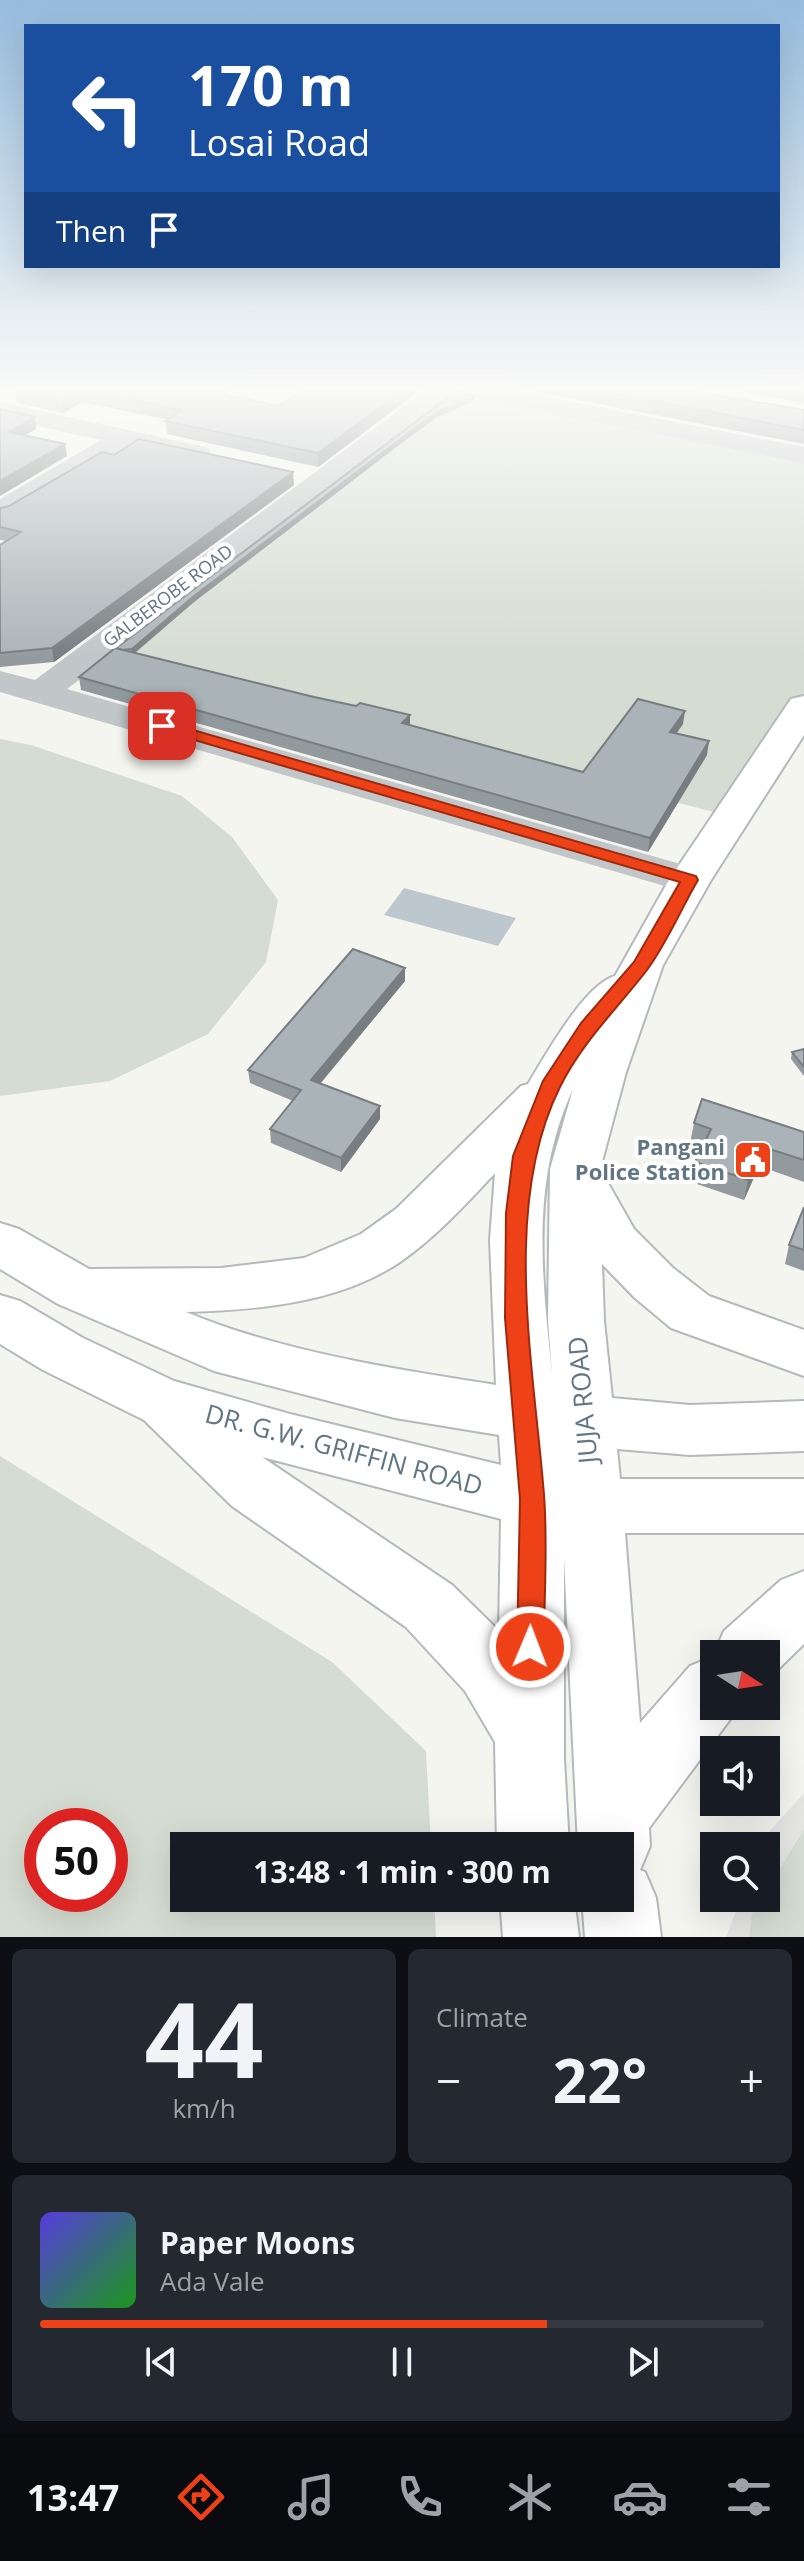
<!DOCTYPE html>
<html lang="en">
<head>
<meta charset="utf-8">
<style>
  :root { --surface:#171b24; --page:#242831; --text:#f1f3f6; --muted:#9ea1a6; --line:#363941; --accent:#ee4117 }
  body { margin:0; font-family:"Open Sans",sans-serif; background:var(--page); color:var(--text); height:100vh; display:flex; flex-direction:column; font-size:30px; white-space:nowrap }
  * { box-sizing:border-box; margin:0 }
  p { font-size:26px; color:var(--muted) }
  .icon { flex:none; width:44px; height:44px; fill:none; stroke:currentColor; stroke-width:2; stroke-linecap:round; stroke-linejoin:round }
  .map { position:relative; height:1937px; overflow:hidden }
  .panel { display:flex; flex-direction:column; gap:12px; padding:12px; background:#0d0f14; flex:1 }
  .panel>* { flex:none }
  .hud { position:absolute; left:24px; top:24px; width:756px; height:244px; border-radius:0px; box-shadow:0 8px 32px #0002; background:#1a4fa0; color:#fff; overflow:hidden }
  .needle { width:52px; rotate:102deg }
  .tools { position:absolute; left:700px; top:1640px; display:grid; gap:16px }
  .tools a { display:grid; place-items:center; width:80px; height:80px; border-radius:0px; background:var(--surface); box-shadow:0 8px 32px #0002; font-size:40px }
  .speed { position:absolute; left:24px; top:1808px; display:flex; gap:16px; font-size:40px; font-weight:700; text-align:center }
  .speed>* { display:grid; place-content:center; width:104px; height:104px; border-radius:50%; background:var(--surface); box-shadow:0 8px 32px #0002; line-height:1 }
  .speed .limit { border:12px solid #d22; background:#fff; color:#111 }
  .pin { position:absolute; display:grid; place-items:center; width:68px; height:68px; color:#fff; margin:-34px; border-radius:16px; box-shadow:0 4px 12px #0006 }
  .me { position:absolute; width:88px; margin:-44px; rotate:1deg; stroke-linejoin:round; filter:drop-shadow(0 0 6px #0008) }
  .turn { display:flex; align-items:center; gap:28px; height:168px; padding:0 32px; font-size:36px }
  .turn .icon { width:104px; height:104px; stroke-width:2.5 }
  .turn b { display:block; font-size:56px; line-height:68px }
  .then { display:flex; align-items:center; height:76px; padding:0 32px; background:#0003; gap:16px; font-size:30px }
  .big { font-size:60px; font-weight:700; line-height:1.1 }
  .panel .card { flex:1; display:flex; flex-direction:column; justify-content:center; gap:12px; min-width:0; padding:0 28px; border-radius:12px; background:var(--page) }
  .panel .dial { align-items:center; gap:0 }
  .dial b { font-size:104px; line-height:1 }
  .song { display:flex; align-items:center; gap:24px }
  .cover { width:96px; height:96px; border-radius:12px; background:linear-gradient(135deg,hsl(250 70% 55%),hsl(120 70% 35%)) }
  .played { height:8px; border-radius:4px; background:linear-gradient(90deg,var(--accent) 70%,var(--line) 70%) }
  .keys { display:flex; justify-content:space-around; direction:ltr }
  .heat { display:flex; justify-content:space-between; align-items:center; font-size:44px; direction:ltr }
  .panel .tiles { flex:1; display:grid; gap:12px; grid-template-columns:1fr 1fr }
  .card:last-child { grid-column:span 2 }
  .trip { position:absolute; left:170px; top:1832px; width:464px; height:80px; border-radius:0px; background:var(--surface); box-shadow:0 8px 32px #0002; font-weight:700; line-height:80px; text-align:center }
  .dock { display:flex; height:128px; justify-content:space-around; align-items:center; background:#090b0e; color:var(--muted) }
  .dock .icon { width:56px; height:56px }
  .dock .active { color:var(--accent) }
  .dock b { font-size:36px; color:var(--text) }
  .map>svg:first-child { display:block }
  .built { fill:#e5e6e4 }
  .green { fill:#d5dcd1; fill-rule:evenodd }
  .water { fill:#bcc8cd }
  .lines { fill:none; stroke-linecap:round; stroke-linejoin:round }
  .major-casing { stroke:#b4b9bc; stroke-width:4 }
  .minor { fill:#c1c6c8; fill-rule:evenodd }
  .major { fill:#fff; fill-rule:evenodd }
  .wall { fill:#929a9d }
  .shaded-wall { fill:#777d80 }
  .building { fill:#aab3b7; stroke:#777d80; stroke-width:2 }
  .route { fill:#ee4117; stroke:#9b2a0f; stroke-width:2 }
  .labels { text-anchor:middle; stroke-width:8; stroke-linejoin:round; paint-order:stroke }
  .far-street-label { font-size:18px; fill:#617683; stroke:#fff }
  .poi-label { font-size:22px; font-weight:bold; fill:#617683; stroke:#fff; text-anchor:end }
  .near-street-label { font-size:26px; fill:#617683; stroke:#fff }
</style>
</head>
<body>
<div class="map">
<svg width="804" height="1937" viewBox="0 0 804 1937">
  <rect width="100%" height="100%" fill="#f5f5f0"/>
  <path class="built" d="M804,1793v144h-78l15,-39h25v-52h-5l4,-10z"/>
  <g class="green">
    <path d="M447,387l357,68v253l-72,109 -633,-169z"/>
    <path d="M0,739l31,6 151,51 50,41 46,63 -12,62 -58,72 -98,47 -110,15z"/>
    <path d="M0,1456l332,206 94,89 5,95h-247v52h250l2,39h-436zM110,1826v68h-68v-68z"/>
    <path d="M804,1829v108h-55l3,-23 10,-16h4v-6z"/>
  </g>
  <path class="water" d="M404,888l112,30 -18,28 -114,-31z"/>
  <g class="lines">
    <g class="major-casing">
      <g id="major">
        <path d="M804,696v39l-93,145 -48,85 -37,107 -26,97 34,60 39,39 36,28 95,34v46l-133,-48 -36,-30 -33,-34 2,57 8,77 78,7 114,-4v50l-114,4 -73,-6 3,30h184v54h-179l15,190 50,-57 24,-10v50h26l-91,122 1,18 -10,24 5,2 11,26 5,39h-76l-3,-39h38v-52h-42l-14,-288v202l5,86h-72l-2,-104 -30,-51 -59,-64 -174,-121 -88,-86 -101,-50 -43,-26v-49l20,6 63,37 91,43 116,33 211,51 -2,-30 -104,-17 -181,-47 -156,-67 -58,-35v-46l19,6 70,40 132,-1 83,-10 57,-24 35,-25 125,-123 7,-2c17,-28 57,-100 87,-108l54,-96 122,-181zM573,1089l-23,80 -2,152 4,53c-10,-99 -22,-192 21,-285zM495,1173l-5,67 6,145c-103,-16 -214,-33 -310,-73 72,-2 153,-9 214,-50 36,-25 66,-58 95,-89zM262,1457l239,62 -2,112 -47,-46z"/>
        <path d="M804,1571v73l-34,33 -4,1v-24h-52l10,-23 57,-51z"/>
        <path d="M500,1898h74l5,39h-76z"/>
      </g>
    </g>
    <g class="minor">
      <path d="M430,387h66l308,60v16l-350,-69 -387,295 638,182 6,9 -6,9 -15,3 -15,-3 -675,-197v-21l35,9z"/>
      <path d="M0,402l197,43 10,2 4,6 -4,6 -10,2 -68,-15 -119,71 -10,3v-21l101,-59 -101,-22z"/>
    </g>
    <use href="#major" class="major"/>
  </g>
  <g class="wall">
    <path d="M19,387l205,8 54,11 30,-19h116l-106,80 -151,-33 -2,-13 3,-1 -86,-18 -18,11 -47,-10 -2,-13z"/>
    <path d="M513,387h156l135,23v34z"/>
    <path d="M719,387h85v16z"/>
    <path d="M455,392l19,9 -37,16 -38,28 -205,157 -59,51 179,44 42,9 54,9v10l173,47 100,-48 -7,10 31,21 -59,97 -567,-162 -2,-13z"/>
    <path d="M294,485l-240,177 -54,5v-122l6,-4 -6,-1v-32z"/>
    <path d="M405,968v13l-84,102 59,36 -39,53 -70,-29 -1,-14 23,-28 -43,-18 -2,-13z"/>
    <path d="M804,1049v27l-13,-17 1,-7z"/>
    <path d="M694,1123l110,9v50l-45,-16 -15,34 -53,-18 4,-20 7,-15 -12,-4z"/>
    <path d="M804,1207v64l-19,-7 4,-19z"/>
  </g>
  <g class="shaded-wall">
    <path d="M216,387h18l-33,25 -1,-13z"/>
    <path d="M407,387h17l-106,80v-14z"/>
    <path d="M80,389l2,13 -18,11 -2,-13z"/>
    <path d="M474,396v5l-37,16 -38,28 -205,157 -62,53v-6l62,-53 205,-156 38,-28z"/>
    <path d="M35,417l1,12 -26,15 -1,-12z"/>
    <path d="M65,444l2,12 -67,40v-15z"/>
    <path d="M293,472l1,13 -240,177 -2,-14z"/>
    <path d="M685,711l-2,13 -15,21 2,-13z"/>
    <path d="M410,715v13l-8,-5z"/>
    <path d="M709,741l-2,14 -59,97 2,-14z"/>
    <path d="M405,968v13l-93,112 -1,-13z"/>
    <path d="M380,1106v13l-39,53v-14z"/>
    <path d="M763,1147l-4,19 -15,34 4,-20z"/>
  </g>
  <g class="building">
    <path d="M19,387h197l-16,12 11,-7 67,14 30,-19h99l-89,66 -153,-32 18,-11 -103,-21 -18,11 -47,-10z"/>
    <path d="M581,387h88l135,23v20z"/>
    <path d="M455,392l19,4 -37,16 -38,28 -205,156 -62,53 -10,1 -6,-2z"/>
    <path d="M0,409l35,8 -26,15 56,12 -65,37z"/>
    <path d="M139,439l154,33 -241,176 -52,5v-108l21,-13 -21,-5v-19l9,-2 93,-54 12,3z"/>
    <path d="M115,648l199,49 42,9 4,-3 50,12 -8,8 181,49 55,-73 47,12 -15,21 39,9 -59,97 -571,-161z"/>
    <path d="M353,949l52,19 -94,112 69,26 -39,52 -71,-29 31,-39 -53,-20z"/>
    <path d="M804,1049v18l-12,-15z"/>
    <path d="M702,1099l102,33v28l-41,-13 -15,33 -53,-18 16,-33 -17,-6z"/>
    <path d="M804,1207v43l-15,-5z"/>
  </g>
  <linearGradient id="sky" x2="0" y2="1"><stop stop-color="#96bcdd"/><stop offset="0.59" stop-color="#fafaf8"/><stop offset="1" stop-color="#fafaf8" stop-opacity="0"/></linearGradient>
  <rect width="804" height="659" fill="url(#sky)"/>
  <path class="route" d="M162,721l534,155 2,4c-17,29 -31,63 -51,90 -30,39 -65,72 -87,117 -59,118 -26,280 -16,408 4,50 0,101 0,152l-4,9 -10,4 -9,-4 -4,-9 3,-148 -15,-181 1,-105 7,-57 30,-75 38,-58 53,-61 46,-80 -523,-153 -3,-3z"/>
  <defs>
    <g id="civic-square" transform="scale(2)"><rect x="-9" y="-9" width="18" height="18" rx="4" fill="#ee4117" stroke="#fff"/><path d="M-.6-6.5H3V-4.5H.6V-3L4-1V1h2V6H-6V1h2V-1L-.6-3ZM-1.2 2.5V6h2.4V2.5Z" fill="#fff"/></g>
  </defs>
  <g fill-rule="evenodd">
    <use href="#civic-square" x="753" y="1160"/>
  </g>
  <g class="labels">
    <g class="far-street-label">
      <text transform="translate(168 596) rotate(-37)" y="6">GALBEROBE ROAD</text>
    </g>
    <g class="poi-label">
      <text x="725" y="1155">Pangani<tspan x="725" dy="25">Police Station</tspan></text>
    </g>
    <g class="near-street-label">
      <text transform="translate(583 1400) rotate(-95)" y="9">JUJA ROAD</text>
      <text transform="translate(344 1450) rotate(15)" y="9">DR. G.W. GRIFFIN ROAD</text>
    </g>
  </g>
</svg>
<div class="tools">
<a><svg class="needle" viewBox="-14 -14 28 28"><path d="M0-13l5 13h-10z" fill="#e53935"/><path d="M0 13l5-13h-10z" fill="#9ea1a6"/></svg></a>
<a><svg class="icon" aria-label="sound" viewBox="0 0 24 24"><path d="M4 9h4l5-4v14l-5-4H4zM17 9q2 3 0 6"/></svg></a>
<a><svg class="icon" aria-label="search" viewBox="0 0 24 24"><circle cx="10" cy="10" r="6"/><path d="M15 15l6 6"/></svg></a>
</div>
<div class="speed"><div class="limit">50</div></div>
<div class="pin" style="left:162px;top:726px;background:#d93025"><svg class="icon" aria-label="arrive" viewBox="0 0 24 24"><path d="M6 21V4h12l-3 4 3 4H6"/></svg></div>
<svg class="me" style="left:530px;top:1647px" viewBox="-20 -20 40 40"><circle r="17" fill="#ee4117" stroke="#fff" stroke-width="3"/><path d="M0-11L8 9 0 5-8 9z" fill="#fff"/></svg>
<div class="trip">13:48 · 1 min · 300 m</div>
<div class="hud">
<div class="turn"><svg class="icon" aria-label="left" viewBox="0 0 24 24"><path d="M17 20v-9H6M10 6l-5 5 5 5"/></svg><div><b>170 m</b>Losai Road</div></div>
<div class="then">Then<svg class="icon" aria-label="arrive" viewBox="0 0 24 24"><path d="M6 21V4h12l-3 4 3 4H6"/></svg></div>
</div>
</div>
<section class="panel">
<div class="tiles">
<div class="card dial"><b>44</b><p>km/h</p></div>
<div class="card"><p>Climate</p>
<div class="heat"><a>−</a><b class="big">22°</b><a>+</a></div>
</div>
<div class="card">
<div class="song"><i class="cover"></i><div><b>Paper Moons</b><p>Ada Vale</p></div></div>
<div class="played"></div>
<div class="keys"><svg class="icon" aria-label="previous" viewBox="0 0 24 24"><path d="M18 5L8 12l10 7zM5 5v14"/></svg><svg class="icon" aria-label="pause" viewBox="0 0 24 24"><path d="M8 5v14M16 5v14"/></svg><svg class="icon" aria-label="next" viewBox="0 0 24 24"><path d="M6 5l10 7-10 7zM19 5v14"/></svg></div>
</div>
</div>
</section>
<nav class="dock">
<b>13:47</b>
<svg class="icon active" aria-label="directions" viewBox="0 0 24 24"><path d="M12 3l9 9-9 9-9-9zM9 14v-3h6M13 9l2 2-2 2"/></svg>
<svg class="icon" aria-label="music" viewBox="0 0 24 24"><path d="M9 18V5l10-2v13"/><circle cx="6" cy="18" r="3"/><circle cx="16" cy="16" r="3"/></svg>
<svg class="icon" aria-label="phone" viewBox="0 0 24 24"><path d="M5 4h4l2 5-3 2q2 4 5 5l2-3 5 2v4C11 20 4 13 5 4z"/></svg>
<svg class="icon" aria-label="climate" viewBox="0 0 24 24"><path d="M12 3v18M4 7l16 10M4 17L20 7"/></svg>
<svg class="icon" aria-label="car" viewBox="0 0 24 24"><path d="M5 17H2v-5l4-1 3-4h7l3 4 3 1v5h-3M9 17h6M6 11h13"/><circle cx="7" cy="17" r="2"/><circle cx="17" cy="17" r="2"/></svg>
<svg class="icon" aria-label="filters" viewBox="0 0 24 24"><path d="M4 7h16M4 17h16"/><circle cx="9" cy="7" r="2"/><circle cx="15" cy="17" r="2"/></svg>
</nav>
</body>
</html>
